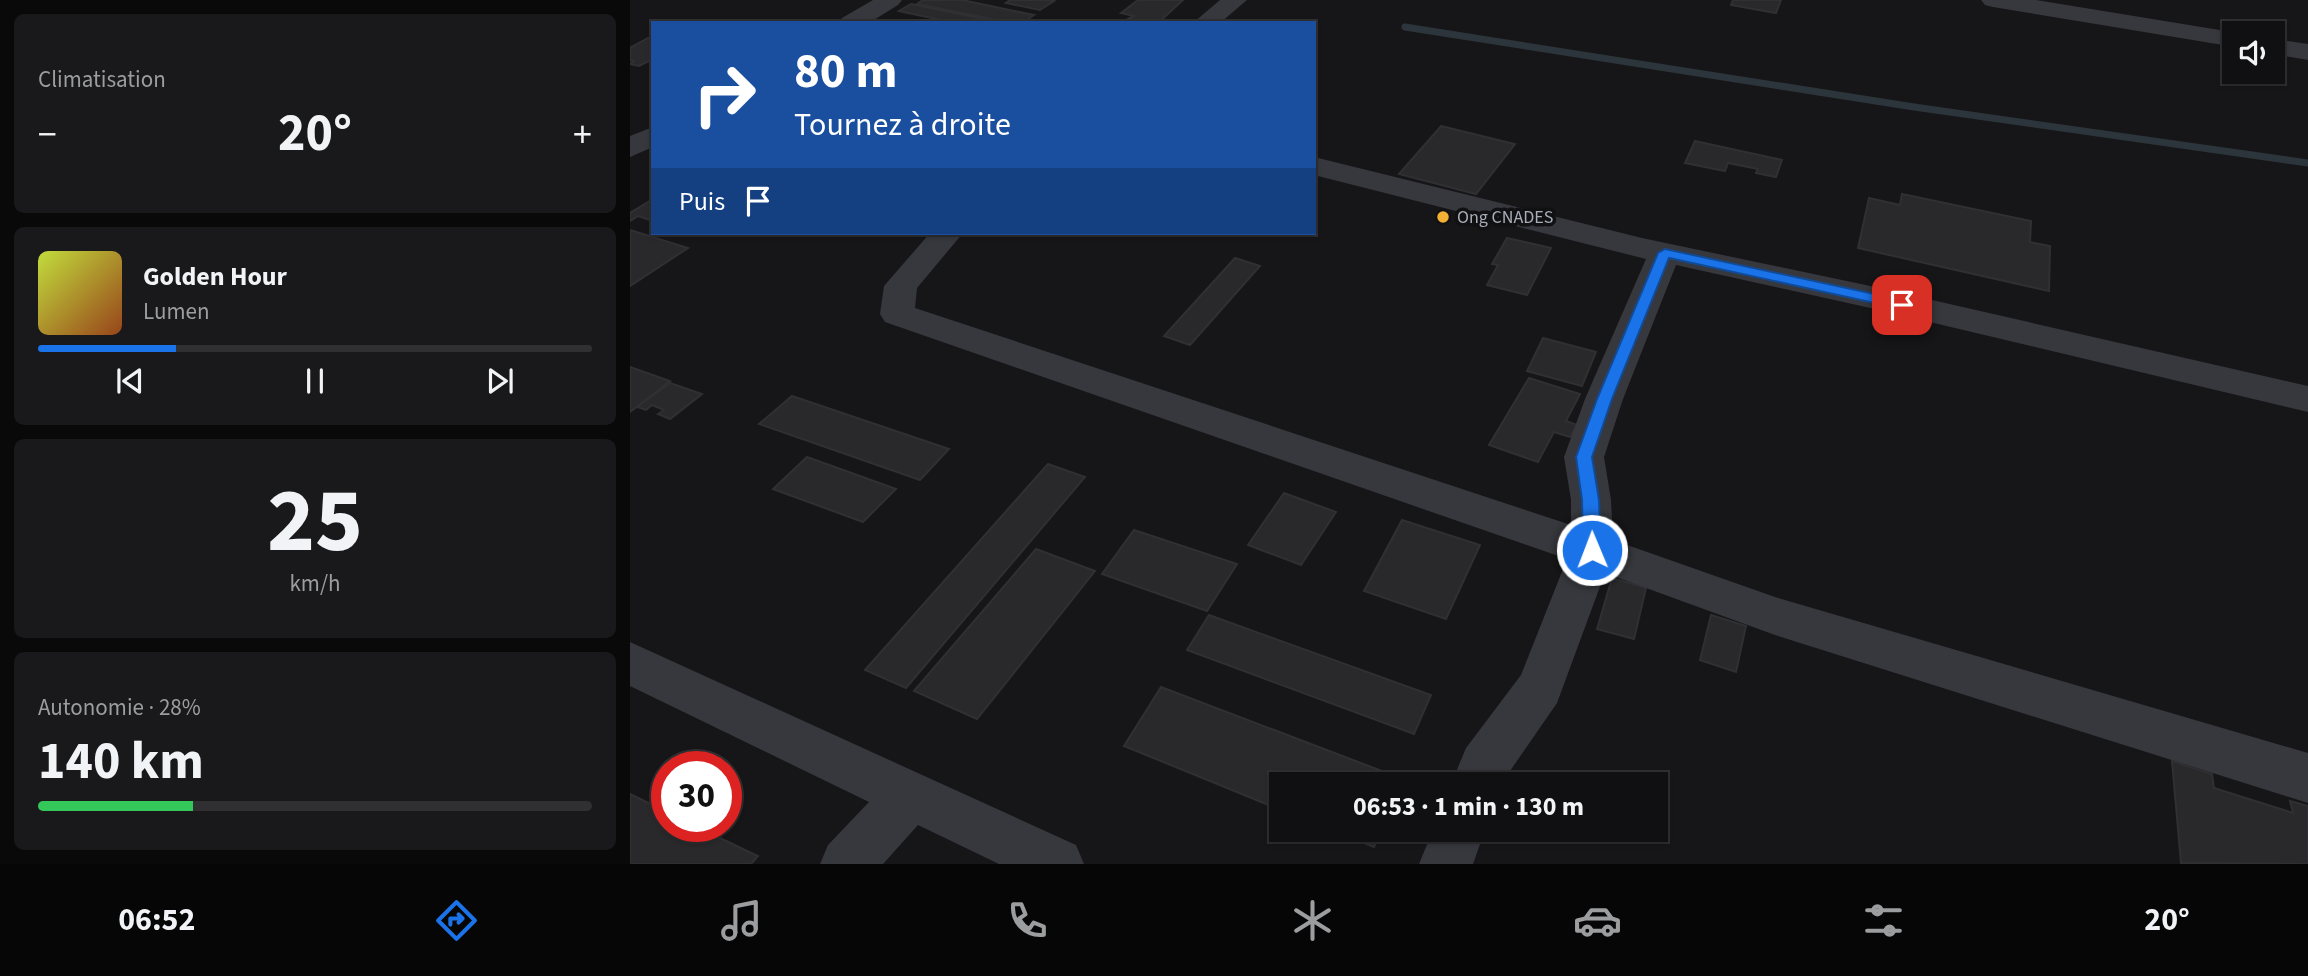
<!DOCTYPE html>
<html lang="fr">
<head>
<meta charset="utf-8">
<style>
  :root { --surface:#101012; --page:#19191b; --text:#f1f3f6; --muted:#9c9d9f; --line:#303032; --accent:#1a73e8 }
  body { margin:0; font-family:"Source Sans 3",sans-serif; background:var(--page); color:var(--text); height:100vh; display:flex; flex-direction:column; font-size:26px; white-space:nowrap }
  * { box-sizing:border-box; margin:0 }
  p { font-size:23px; color:var(--muted) }
  .icon { flex:none; width:38px; height:38px; fill:none; stroke:currentColor; stroke-width:2; stroke-linecap:round; stroke-linejoin:round }
  .map { position:relative; flex:1; overflow:hidden }
  .panel { display:flex; flex-direction:column; gap:14px; padding:14px; background:#09090a; width:630px }
  .panel>* { flex:none }
  .hud { position:absolute; left:21px; top:21px; width:665px; height:214px; border-radius:0px; box-shadow:0 2px 5px #0004,0 0 0 2px var(--line); background:#1a4fa0; color:#fff; overflow:hidden }
  .buttons { position:absolute; left:1592px; top:21px; display:grid; gap:14px }
  .buttons a { display:grid; place-items:center; width:63px; height:63px; border-radius:0px; background:var(--surface); box-shadow:0 2px 5px #0004,0 0 0 2px var(--line); font-size:35px }
  .speed { position:absolute; left:21px; top:751px; display:flex; gap:14px; font-size:35px; font-weight:700; text-align:center }
  .speed>* { display:grid; place-content:center; width:91px; height:91px; border-radius:50%; background:var(--surface); box-shadow:0 2px 5px #0004,0 0 0 2px var(--line); line-height:1 }
  .speed .limit { border:10px solid #d22; background:#fff; color:#111 }
  .pin { position:absolute; display:grid; place-items:center; width:60px; height:60px; color:#fff; margin:-30px; border-radius:14px; box-shadow:0 4px 10px #0006 }
  .me { position:absolute; width:77px; margin:-38px; rotate:359deg; stroke-linejoin:round; filter:drop-shadow(0 0 5px #0008) }
  .turn { display:flex; align-items:center; gap:24px; height:147px; padding:0 28px; font-size:32px }
  .turn .icon { width:91px; height:91px; stroke-width:2.5 }
  .turn b { display:block; font-size:49px; line-height:60px }
  .then { display:flex; align-items:center; height:66px; padding:0 28px; background:#0003; gap:14px; font-size:26px }
  .big { font-size:52px; font-weight:700; line-height:1.1 }
  .panel .tile { flex:1; display:flex; flex-direction:column; justify-content:center; gap:10px; min-width:0; padding:0 24px; border-radius:10px; background:var(--page) }
  .panel .dial { align-items:center; gap:0 }
  .dial b { font-size:91px; line-height:1 }
  .song { display:flex; align-items:center; gap:21px }
  .cover { width:84px; height:84px; border-radius:10px; background:linear-gradient(135deg,hsl(70 70% 55%),hsl(20 70% 35%)) }
  .played { height:7px; border-radius:4px; background:linear-gradient(90deg,var(--accent) 25%,var(--line) 25%) }
  .keys { display:flex; justify-content:space-around; direction:ltr }
  .heat { display:flex; justify-content:space-between; align-items:center; font-size:38px; direction:ltr }
  .charge { height:10px; border-radius:5px; background:linear-gradient(90deg,#34c759 28%,var(--line) 0) }
  .trip { position:absolute; left:639px; top:772px; width:399px; height:70px; border-radius:0px; background:var(--surface); box-shadow:0 2px 5px #0004,0 0 0 2px var(--line); font-weight:700; line-height:70px; text-align:center }
  .tab-bar { display:flex; height:112px; justify-content:space-around; align-items:center; background:#060607; color:var(--muted) }
  .tab-bar .icon { width:49px; height:49px }
  .tab-bar .on { color:var(--accent) }
  .tab-bar b { font-size:32px; color:var(--text) }
  main { display:flex; flex:1; min-height:0 }
  .map>svg:first-child { display:block }
  .lines { fill:none; stroke-linecap:round; stroke-linejoin:round }
  .stream { stroke:#2c353c; stroke-width:7 }
  .building { fill:#29292c; stroke:#303034; stroke-width:2 }
  .minor { fill:#37383d; fill-rule:evenodd }
  .route { fill:#1a73e8; stroke:#114b97; stroke-width:2 }
  .poi-dot { fill:#f2b134; stroke:#111113; stroke-width:2.5 }
  .labels { text-anchor:middle; stroke-width:7; stroke-linejoin:round; paint-order:stroke }
  .poi-label { font-size:18px; fill:#a8adb8; stroke:#111113; text-anchor:start }
</style>
</head>
<body>
<main>
<section class="panel">
<div class="tile"><p>Climatisation</p>
<div class="heat"><a>−</a><b class="big">20°</b><a>+</a></div>
</div>
<div class="tile">
<div class="song"><i class="cover"></i><div><b>Golden Hour</b><p>Lumen</p></div></div>
<div class="played"></div>
<div class="keys"><svg class="icon" aria-label="previous" viewBox="0 0 24 24"><path d="M18 5L8 12l10 7zM5 5v14"/></svg><svg class="icon" aria-label="pause" viewBox="0 0 24 24"><path d="M8 5v14M16 5v14"/></svg><svg class="icon" aria-label="next" viewBox="0 0 24 24"><path d="M6 5l10 7-10 7zM19 5v14"/></svg></div>
</div>
<div class="tile dial"><b>25</b><p>km/h</p></div>
<div class="tile"><p>Autonomie · 28%</p><b class="big">140 km</b><div class="charge"></div></div>
</section>
<div class="map">
<svg width="1678" height="864" viewBox="0 0 1678 864">
  <rect width="100%" height="100%" fill="#161618"/>
  <g class="lines">
    <path class="stream" d="M775,27l509,80 394,56"/>
  </g>
  <g class="building">
    <path d="M293,0h39l72,15 -12,8h-11l-94,-19z"/>
    <path d="M380,0h38l6,1 -14,9 -34,-7z"/>
    <path d="M508,0h45l-25,23 -30,-4 6,-3 -13,-3z"/>
    <path d="M1103,0h48l-5,13 -45,-8z"/>
    <path d="M281,4l92,19h-48l-56,-12z"/>
    <path d="M18,38l5,1v20l-14,7 -9,-2 4,-3 -4,-1v-12z"/>
    <path d="M811,126l74,18 -39,50 -77,-20z"/>
    <path d="M1065,141l87,19 -6,17 -20,-4 2,-4 -30,-6 -3,8 -40,-8z"/>
    <path d="M1272,194l129,27 -1,21 20,4 -1,45 -191,-43 11,-50 31,7z"/>
    <path d="M23,199v22l-15,-5 -8,5v-8z"/>
    <path d="M0,230l58,18 -58,38z"/>
    <path d="M877,238l44,10 -24,47 -40,-10 11,-20 -6,-1z"/>
    <path d="M605,258l25,8 -70,79 -26,-9z"/>
    <path d="M913,338l53,14 -14,34 -55,-15z"/>
    <path d="M0,367l40,14 -40,31z"/>
    <path d="M899,378l51,16 -14,27 11,4 -7,12 -16,-5 -16,30 -49,-17z"/>
    <path d="M40,383l32,11 -32,25 -12,-5 6,-4 -12,-5 -6,5 -9,-3z"/>
    <path d="M162,396l157,53 -29,31 -161,-56z"/>
    <path d="M177,457l89,32 -33,33 -90,-33z"/>
    <path d="M418,464l37,13 -179,211 -41,-18z"/>
    <path d="M654,493l52,19 -35,53 -53,-20z"/>
    <path d="M772,520l78,25 -34,74 -82,-28z"/>
    <path d="M504,530l103,34 -30,47 -105,-37z"/>
    <path d="M406,549l59,22 -118,148 -63,-28z"/>
    <path d="M982,578l34,10 -12,51 -37,-10z"/>
    <path d="M579,615l222,80 -17,39 -227,-84z"/>
    <path d="M1081,615l35,11 -10,46 -36,-12z"/>
    <path d="M531,687l242,92 -2,5h-120v26l-157,-64z"/>
    <path d="M1542,761l40,13 2,14 79,25 -3,-12 18,5v58l-127,-1z"/>
    <path d="M0,794l37,18v14h28l63,30 -7,8h-121z"/>
    <path d="M700,830h51l-7,17z"/>
  </g>
  <g class="lines">
    <g class="minor">
      <path d="M243,0h29l-4,5 -29,18h-30l3,-5z"/>
      <path d="M590,0h27l-27,23h-27z"/>
      <path d="M1351,0h55l202,33h-3v14l-242,-40 -8,-2z"/>
      <path d="M1643,39l35,5v16l-35,-6z"/>
      <path d="M23,127v20l-23,10v-21z"/>
      <path d="M684,157l328,81 233,49 433,99v26l-433,-103 -199,-44 -53,134 -19,58 7,43 2,40 162,57 533,156v50l-533,-168 -170,-62 -48,130 -56,81h-50l15,-36 55,-73 46,-116 -682,-237 -5,-8 4,-28 46,-53h33l-46,55 -2,20 656,217v-25l-7,-43 21,-58 61,-140 -332,-84z"/>
      <path d="M0,642l446,203 8,19h-85l-81,-39 -35,39h-63l8,-19 41,-43 -239,-116z"/>
      <path d="M803,830h52l-12,34h-54z"/>
    </g>
  </g>
  <path class="route" d="M1035,249l237,51 7,5 -7,4 -233,-51 -57,141 -20,58 7,43 2,50 -3,5 -6,2 -6,-2 -3,-5 -1,-50 -6,-43 21,-58 61,-146z"/>
  <circle class="poi-dot" cx="813" cy="217" r="7"/>
  <g class="labels">
    <g class="poi-label">
      <text x="827" y="223">Ong CNADES</text>
    </g>
  </g>
</svg>
<div class="buttons">
<a><svg class="icon" aria-label="sound" viewBox="0 0 24 24"><path d="M4 9h4l5-4v14l-5-4H4zM17 9q2 3 0 6"/></svg></a>
</div>
<div class="speed"><div class="limit">30</div></div>
<div class="pin" style="left:1272px;top:305px;background:#d93025"><svg class="icon" aria-label="arrive" viewBox="0 0 24 24"><path d="M6 21V4h12l-3 4 3 4H6"/></svg></div>
<svg class="me" style="left:962px;top:550px" viewBox="-20 -20 40 40"><circle r="17" fill="#1a73e8" stroke="#fff" stroke-width="3"/><path d="M0-11L8 9 0 5-8 9z" fill="#fff"/></svg>
<div class="trip">06:53 · 1 min · 130 m</div>
<div class="hud">
<div class="turn"><svg class="icon" aria-label="right" viewBox="0 0 24 24"><path d="M7 20v-9h11M14 6l5 5-5 5"/></svg><div><b>80 m</b>Tournez à droite</div></div>
<div class="then">Puis<svg class="icon" aria-label="arrive" viewBox="0 0 24 24"><path d="M6 21V4h12l-3 4 3 4H6"/></svg></div>
</div>
</div>
</main>
<nav class="tab-bar">
<b>06:52</b>
<svg class="icon on" aria-label="directions" viewBox="0 0 24 24"><path d="M12 3l9 9-9 9-9-9zM9 14v-3h6M13 9l2 2-2 2"/></svg>
<svg class="icon" aria-label="music" viewBox="0 0 24 24"><path d="M9 18V5l10-2v13"/><circle cx="6" cy="18" r="3"/><circle cx="16" cy="16" r="3"/></svg>
<svg class="icon" aria-label="phone" viewBox="0 0 24 24"><path d="M5 4h4l2 5-3 2q2 4 5 5l2-3 5 2v4C11 20 4 13 5 4z"/></svg>
<svg class="icon" aria-label="climate" viewBox="0 0 24 24"><path d="M12 3v18M4 7l16 10M4 17L20 7"/></svg>
<svg class="icon" aria-label="car" viewBox="0 0 24 24"><path d="M5 17H2v-5l4-1 3-4h7l3 4 3 1v5h-3M9 17h6M6 11h13"/><circle cx="7" cy="17" r="2"/><circle cx="17" cy="17" r="2"/></svg>
<svg class="icon" aria-label="filters" viewBox="0 0 24 24"><path d="M4 7h16M4 17h16"/><circle cx="9" cy="7" r="2"/><circle cx="15" cy="17" r="2"/></svg>
<b>20°</b>
</nav>
</body>
</html>
